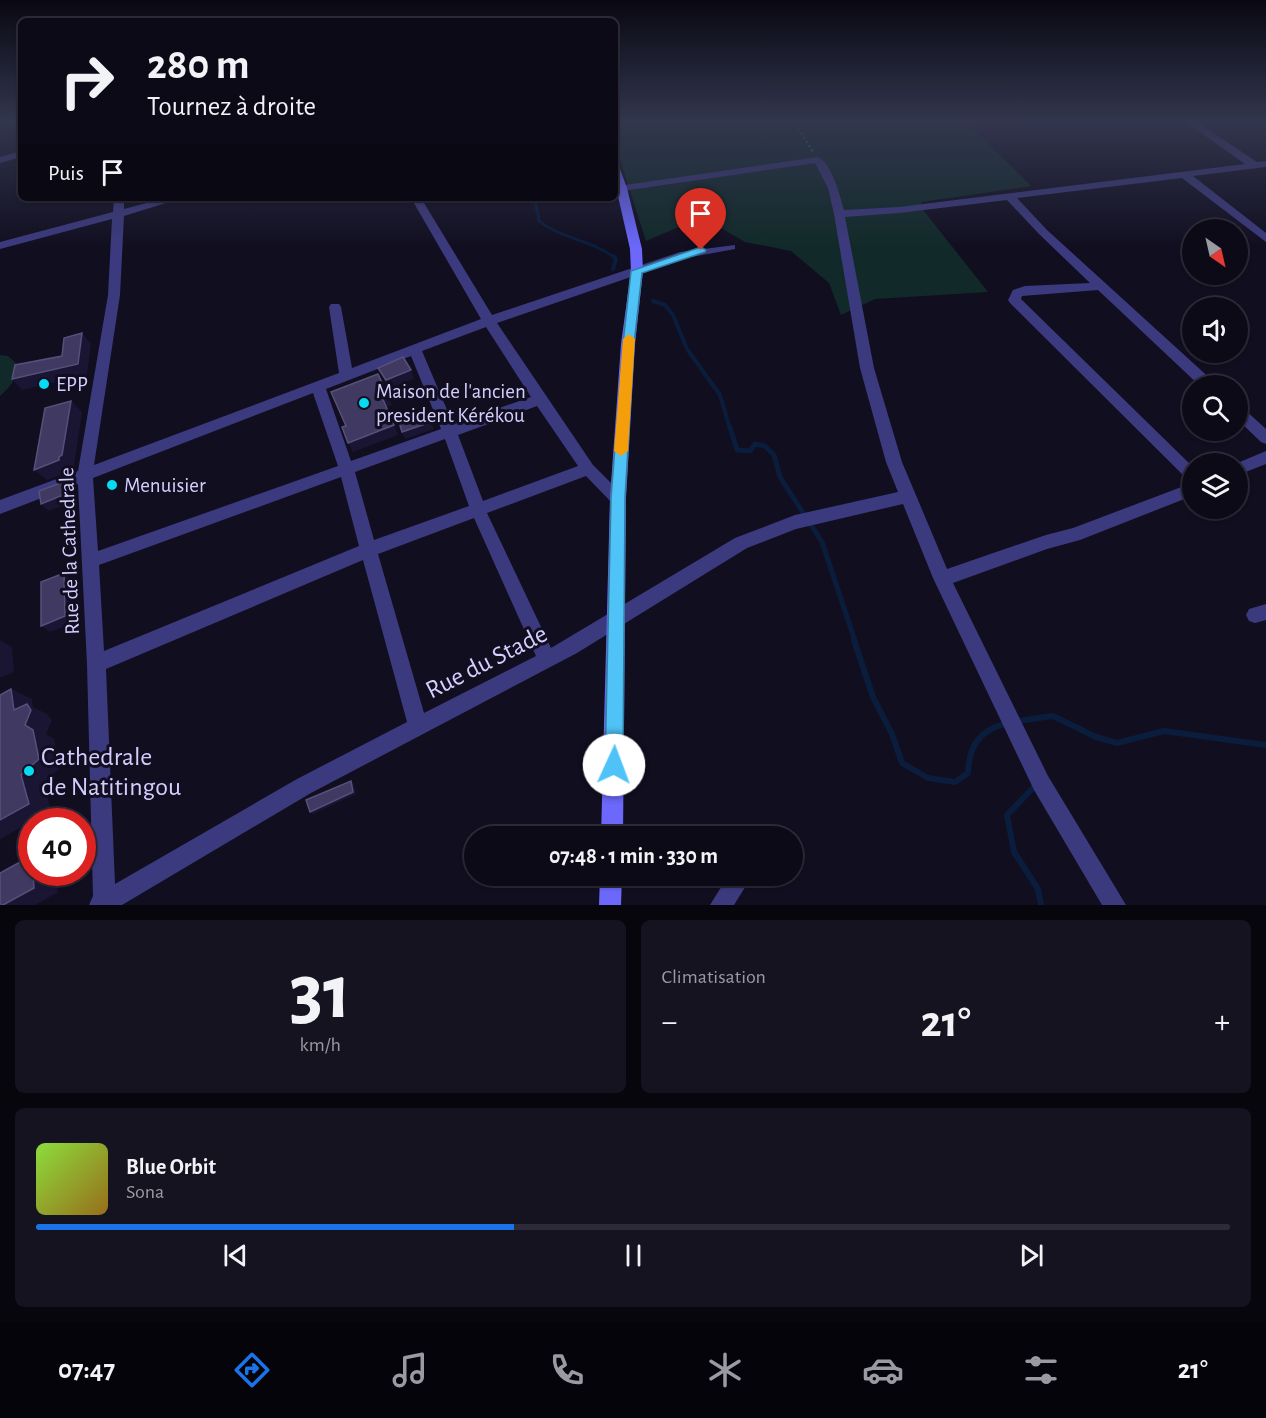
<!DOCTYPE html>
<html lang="fr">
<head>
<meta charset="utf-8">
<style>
  :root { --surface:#0d0a18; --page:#161321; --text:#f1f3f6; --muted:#9a9aa2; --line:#2d2b37; --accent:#1a73e8 }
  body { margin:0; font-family:"Alegreya Sans",sans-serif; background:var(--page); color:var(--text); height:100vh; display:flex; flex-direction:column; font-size:22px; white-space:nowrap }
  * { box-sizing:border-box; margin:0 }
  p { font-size:20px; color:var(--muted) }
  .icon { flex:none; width:33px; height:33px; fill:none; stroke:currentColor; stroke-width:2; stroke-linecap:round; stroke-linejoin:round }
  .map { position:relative; height:905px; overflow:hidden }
  .details { display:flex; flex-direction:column; gap:15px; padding:15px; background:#07060d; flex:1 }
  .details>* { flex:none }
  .hud { position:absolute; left:18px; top:18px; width:600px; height:183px; border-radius:9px; box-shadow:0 2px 4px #0004,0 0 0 2px var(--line); background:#0d0a18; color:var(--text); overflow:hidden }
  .needle { width:39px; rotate:146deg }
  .buttons { position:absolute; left:1182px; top:219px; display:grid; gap:12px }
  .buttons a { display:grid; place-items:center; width:66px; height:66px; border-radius:50%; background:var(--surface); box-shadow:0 2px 4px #0004,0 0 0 2px var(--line); font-size:30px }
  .speed { position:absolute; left:18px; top:808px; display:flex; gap:12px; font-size:30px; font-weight:700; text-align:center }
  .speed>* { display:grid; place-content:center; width:78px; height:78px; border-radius:50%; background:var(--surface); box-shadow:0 2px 4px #0004,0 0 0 2px var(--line); line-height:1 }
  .speed .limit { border:9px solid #d22; background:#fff; color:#111 }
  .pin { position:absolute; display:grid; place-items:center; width:51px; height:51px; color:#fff; margin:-62px -26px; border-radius:50% 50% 50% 0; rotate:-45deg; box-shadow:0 0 6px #0007 }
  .pin .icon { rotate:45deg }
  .me { position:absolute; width:66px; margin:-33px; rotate:2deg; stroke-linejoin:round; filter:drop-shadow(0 0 4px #0008) }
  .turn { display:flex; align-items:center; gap:21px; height:126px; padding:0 30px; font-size:27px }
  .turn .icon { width:78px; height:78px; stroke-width:2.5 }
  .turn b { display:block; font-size:42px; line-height:51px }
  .then { display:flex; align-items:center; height:57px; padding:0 30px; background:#0003; gap:12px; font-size:22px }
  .big { font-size:45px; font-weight:700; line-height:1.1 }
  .details .card { flex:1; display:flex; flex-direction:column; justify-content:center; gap:9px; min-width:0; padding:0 21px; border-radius:9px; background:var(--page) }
  .details .dial { align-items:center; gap:0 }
  .dial b { font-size:78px; line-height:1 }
  .song { display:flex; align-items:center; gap:18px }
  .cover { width:72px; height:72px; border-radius:9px; background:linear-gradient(135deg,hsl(90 70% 55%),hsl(40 70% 35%)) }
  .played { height:6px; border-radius:3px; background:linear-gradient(90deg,var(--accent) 40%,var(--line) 40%) }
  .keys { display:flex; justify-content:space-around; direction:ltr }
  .heat { display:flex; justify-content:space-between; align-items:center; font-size:33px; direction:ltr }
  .details .tiles { flex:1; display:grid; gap:15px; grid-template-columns:1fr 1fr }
  .card:last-child { grid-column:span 2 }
  .trip { position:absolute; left:464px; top:826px; width:339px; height:60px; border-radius:30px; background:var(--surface); box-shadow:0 2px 4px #0004,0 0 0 2px var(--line); font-weight:700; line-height:60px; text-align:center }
  .tab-bar { display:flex; height:96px; justify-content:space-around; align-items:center; background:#05040a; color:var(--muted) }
  .tab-bar .icon { width:42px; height:42px }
  .tab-bar .selected { color:var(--accent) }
  .tab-bar b { font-size:27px; color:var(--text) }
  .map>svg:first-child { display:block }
  .green { fill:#112a29 }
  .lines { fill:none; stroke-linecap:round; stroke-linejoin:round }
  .stream-far3 { stroke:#0b1d3c; stroke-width:3 }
  .stream-far2 { stroke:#0b1d3c; stroke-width:4 }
  .stream-far1 { stroke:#0b1d3c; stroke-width:5 }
  .stream { stroke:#0b1d3c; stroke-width:6 }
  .path { stroke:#31afa7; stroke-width:1.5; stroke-dasharray:2 3; stroke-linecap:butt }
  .street { fill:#3c3a7e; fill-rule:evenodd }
  .secondary { fill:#6b68fb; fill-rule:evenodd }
  .wall { fill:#2e274e }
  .shaded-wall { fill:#1b1534 }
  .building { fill:#403961; stroke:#57507a; stroke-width:1.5 }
  .route { fill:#4fc3f7; stroke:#337fa1; stroke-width:1.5 }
  .slow { fill:#f59e0b }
  .poi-dot { fill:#07dbf1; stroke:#110e20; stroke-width:2 }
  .labels { text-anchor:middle; stroke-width:6; stroke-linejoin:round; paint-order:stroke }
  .poi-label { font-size:21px; fill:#d4cefe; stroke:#110e20; text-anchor:start }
  .street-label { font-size:21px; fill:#d4cefe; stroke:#110e20 }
  .near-street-label { font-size:26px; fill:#d4cefe; stroke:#110e20 }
  .near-poi-label { font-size:26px; fill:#d4cefe; stroke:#110e20; text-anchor:start }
</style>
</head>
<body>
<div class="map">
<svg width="1266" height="905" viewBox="0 0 1266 905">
  <rect width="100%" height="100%" fill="#110e20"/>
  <g class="green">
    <path d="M615,120h350l66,66 -110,16 3,9 64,81 -113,7 -34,16 -12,-32 -38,-32 -46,-9 -31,-18 -26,-1 -42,18 -31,-97z"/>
    <path d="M0,355l8,1 9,8c0,15 -6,22 -17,32z"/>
  </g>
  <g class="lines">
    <path class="stream-far3" d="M531,198l5,7 3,16c23,18 53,19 76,37"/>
    <g class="stream-far2">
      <path d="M613,256l3,3 -3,10"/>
      <path d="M653,301l12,4 8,10 14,34 33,46 10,34"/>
    </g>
    <path class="stream-far1" d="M730,427l7,23 13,1 5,-7 10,2 9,9 6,22 42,65 33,99"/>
    <g class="stream">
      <path d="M854,640l19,57 19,37 10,29 26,15 27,4 13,-9c1,-28 12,-43 39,-50"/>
      <path d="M1017,721l36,-5 43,21 21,6 47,-12 102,14"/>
      <path d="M1035,786l-28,29 7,37 24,37 3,16"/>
    </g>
    <path class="path" d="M793,120l20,32"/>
    <g class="street">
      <path d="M1183,120h11l63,42 9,-1v6l-73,9 73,57v9l-84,-64 -165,20 30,32 167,152 2,4h-16l-102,-96 -76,6 -1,3 171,167v15l-5,-2 -177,-176 -2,-3 5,-10 12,-4 65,-3 -51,-49 -32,-34 -108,13 -54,4 29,151 28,94 45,107 99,-34 27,-7 119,-45v13l-112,44 -33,9 -94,34 95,193 78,129h-24l-68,-115 -101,-212 -30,-74 -107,25 -49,19 -170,105 -266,140 -189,112h-33l4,-9 -6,-232 -9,-180 -78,30v-14l78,-29 30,-176 4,-76 -112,30v-7l113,-30 1,-14h10v11l41,-11h17l-58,18 -4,79 -26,170 245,-92 -10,-66 2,-3h8l2,3 11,61 129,-49 -70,-121h10l71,117 188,-63 55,-7v4l-49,9 -189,65 96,142 33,33 -2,5 -6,2 -6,-2 -26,-27 -99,37 64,135 184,-110 60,-23 103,-23 -12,-30 -26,-94 -26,-154 -6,-26 -13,-25 -193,28 -5,-3 1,-2 200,-29c14,6 22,39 26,53l55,-3 346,-43zM486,327l45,70 -78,27 -31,-73zM411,356l30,73 -90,32 -25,-72zM313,393l25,73 -240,85 -5,-73zM537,406l41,60 -95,35 -25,-66zM445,439l24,67 -95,34 -19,-68zM341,477l18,69 -255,105 -5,-86zM474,518l62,138 -112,57 -46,-159zM363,560l44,162 -110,57 -182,105 -9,-215z"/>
      <path d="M21,151v6l-21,6v-6z"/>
      <path d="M1238,407l5,1 23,21v15l-5,-2 -23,-22z"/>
      <path d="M1266,451v13l-28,11v-11h-3z"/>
      <path d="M1266,604v16l-11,3 -6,-2 -3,-6 3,-6z"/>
      <path d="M728,876h24l-18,29h-24z"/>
    </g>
    <g class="secondary">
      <path d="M615,166l5,3 7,19 15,61 1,22 -8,73 -9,154 -3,339h-22l9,-339 11,-154 10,-73 -1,-22 -15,-66z"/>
      <path d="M600,876h22l-1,29h-22z"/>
    </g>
  </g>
  <path class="wall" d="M378,368l36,10 -25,10 -7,-13z"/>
  <g class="shaded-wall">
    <path d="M82,333l9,11 -4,31 -65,15 -10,-11 66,-15z"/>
    <path d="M411,370l3,8 -25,10 -3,-8z"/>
    <path d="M388,395l4,10 -6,2 -4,-10z"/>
    <path d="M71,401l11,11 -8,54 -4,2 1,3 -24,9 -13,-10 25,-13z"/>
    <path d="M431,422l3,7 -29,10 -3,-7z"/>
    <path d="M394,425l4,10 -45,17 -5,-9z"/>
    <path d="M66,481l8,7 2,12 -27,11 -8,-7z"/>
    <path d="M64,573l9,7 1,43 -24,9 -9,-6z"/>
    <path d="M0,640l12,7 2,25 -14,6z"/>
    <path d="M11,689l21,10 1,8 14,7 5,6 -6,14 8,5 6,29 -17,15 8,28 -51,28v-19l21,-45 4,-50 -11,-15z"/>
    <path d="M351,781l2,2 3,11 -43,20 -3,-2z"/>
    <path d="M33,873h22l3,19 -23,13h-32z"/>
  </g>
  <g class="building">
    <path d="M82,333l-4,31 -66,15 3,-14 47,-9 2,-18z"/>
    <path d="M403,357l8,13 -25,10 -8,-12z"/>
    <path d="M378,374l10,21 -6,2 12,28 -46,18 -6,-16 4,-1 -15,-34z"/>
    <path d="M71,401l-9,54 -3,2v3l-25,10 11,-62z"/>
    <path d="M428,413l3,9 -29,10 -3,-10z"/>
    <path d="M66,481l2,12 -27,11 -2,-13z"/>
    <path d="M64,573l1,43 -24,10v-44z"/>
    <path d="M11,689l3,21 13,-6 4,6 -6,15 8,5 6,29 -18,16 8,29 -29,16v-125z"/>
    <path d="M351,781l2,11 -43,20 -4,-12z"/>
    <path d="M31,856l1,17h1l1,15 -31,17h-3v-32z"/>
  </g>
  <linearGradient id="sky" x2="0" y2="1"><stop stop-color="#090812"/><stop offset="0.49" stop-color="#32364e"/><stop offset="1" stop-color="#32364e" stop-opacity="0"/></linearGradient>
  <rect width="1266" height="247" fill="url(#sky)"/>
  <path class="route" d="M701,247l5,3 -1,2 -63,21 -8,71 -9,154 -2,267 -3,7 -6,3 -7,-3 -2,-7 6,-267 12,-154 8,-73z"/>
  <path class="slow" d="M629,334l6,5 -7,112 -7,5 -7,-5 9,-112z"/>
  <g class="poi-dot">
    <circle cx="44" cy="384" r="6"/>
    <circle cx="364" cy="403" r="6"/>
    <circle cx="112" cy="485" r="6"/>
    <circle cx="29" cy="771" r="6"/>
  </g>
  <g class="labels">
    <g class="poi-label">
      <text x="56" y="391">EPP</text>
      <text x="376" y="398">Maison de l'ancien<tspan x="376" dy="24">president Kérékou</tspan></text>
      <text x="124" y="492">Menuisier</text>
    </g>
    <g class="street-label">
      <text transform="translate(69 551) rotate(-92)" y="7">Rue de la Cathedrale</text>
    </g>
    <g class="near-street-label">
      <text transform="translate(486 661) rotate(-27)" y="9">Rue du Stade</text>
    </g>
    <g class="near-poi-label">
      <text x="41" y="765">Cathedrale<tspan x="41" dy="30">de Natitingou</tspan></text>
    </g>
  </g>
</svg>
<div class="buttons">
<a><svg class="needle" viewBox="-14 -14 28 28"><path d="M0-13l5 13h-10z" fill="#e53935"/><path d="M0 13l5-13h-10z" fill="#9a9aa2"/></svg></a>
<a><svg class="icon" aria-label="sound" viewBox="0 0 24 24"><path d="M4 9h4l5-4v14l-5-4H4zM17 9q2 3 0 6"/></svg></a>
<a><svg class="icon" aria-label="search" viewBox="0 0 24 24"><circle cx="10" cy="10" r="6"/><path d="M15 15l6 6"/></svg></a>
<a><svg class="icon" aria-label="layers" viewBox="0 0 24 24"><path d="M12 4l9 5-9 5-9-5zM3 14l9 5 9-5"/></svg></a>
</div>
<div class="speed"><div class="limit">40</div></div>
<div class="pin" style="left:701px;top:250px;background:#d93025"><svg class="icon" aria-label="arrive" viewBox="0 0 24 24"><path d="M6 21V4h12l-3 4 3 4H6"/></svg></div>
<svg class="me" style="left:614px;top:765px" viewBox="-20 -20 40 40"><circle r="19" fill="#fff"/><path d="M0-13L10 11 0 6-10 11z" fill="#4fc3f7"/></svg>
<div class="trip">07:48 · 1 min · 330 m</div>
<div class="hud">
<div class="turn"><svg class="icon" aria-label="right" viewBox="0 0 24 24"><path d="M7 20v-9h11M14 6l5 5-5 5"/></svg><div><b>280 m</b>Tournez à droite</div></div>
<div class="then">Puis<svg class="icon" aria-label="arrive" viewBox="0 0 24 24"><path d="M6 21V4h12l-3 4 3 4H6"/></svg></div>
</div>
</div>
<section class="details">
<div class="tiles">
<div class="card dial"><b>31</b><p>km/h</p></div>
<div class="card"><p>Climatisation</p>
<div class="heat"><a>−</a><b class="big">21°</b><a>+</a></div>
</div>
<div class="card">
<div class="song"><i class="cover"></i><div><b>Blue Orbit</b><p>Sona</p></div></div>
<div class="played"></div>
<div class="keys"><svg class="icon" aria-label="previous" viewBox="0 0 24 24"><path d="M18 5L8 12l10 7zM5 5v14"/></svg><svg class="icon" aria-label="pause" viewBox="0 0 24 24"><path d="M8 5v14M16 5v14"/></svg><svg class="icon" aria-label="next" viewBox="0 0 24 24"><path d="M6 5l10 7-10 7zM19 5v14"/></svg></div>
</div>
</div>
</section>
<nav class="tab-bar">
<b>07:47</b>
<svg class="icon selected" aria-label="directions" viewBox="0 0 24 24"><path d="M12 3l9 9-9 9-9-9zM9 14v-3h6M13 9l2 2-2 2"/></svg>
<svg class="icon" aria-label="music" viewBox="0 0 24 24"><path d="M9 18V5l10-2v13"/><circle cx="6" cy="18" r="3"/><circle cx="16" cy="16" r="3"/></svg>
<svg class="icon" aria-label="phone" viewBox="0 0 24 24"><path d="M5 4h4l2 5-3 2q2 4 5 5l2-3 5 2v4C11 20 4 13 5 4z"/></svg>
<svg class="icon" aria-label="climate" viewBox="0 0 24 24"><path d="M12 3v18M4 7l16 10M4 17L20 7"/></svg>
<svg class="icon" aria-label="car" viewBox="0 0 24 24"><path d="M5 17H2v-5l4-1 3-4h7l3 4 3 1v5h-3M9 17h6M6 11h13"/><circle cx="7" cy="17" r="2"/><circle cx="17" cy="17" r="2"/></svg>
<svg class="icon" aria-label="filters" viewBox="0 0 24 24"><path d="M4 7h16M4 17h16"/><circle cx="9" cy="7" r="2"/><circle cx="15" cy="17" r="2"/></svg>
<b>21°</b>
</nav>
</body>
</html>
